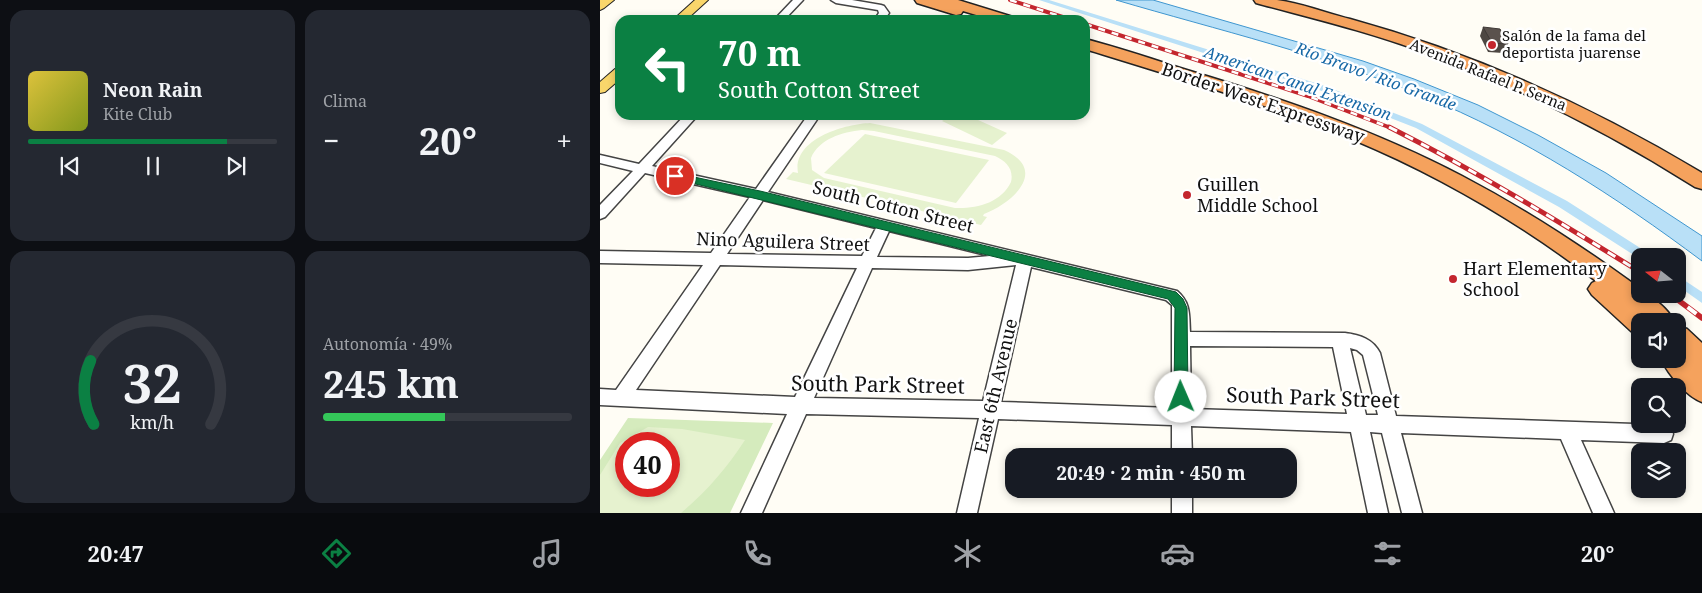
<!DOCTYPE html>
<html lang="es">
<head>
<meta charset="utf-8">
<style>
  :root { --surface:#171b24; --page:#242831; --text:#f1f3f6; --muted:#9ea1a6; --line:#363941; --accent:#0b8043 }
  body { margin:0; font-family:"Noto Serif",serif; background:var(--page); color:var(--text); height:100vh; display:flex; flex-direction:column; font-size:19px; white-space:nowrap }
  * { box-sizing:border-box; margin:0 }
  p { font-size:16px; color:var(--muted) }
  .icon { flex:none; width:28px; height:28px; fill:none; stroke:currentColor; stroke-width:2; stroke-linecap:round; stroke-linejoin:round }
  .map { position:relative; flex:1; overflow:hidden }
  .panel { display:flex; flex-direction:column; gap:10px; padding:10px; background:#0d0f14; width:600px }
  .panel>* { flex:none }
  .guide { position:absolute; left:15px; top:15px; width:475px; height:105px; border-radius:15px; box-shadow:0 2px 8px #0003; background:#0b8043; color:#fff; overflow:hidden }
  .needle { width:32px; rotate:287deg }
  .fabs { position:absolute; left:1031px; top:248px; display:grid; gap:10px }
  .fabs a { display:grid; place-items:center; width:55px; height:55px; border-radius:10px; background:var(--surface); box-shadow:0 2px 8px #0003; font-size:25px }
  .speed { position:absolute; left:15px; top:432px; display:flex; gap:10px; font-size:25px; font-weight:700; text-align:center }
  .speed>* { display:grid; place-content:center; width:65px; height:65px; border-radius:50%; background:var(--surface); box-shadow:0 2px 8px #0003; line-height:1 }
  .speed .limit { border:8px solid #d22; background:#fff; color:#111 }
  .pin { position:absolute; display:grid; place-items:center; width:42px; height:42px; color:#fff; margin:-21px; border:2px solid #fff; border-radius:50%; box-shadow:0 1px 5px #0007 }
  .me { position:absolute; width:55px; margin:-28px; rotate:359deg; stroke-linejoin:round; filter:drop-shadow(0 0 4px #0008) }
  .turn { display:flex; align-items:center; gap:18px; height:105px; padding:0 20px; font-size:22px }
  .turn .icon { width:65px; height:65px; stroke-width:2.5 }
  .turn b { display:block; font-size:35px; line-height:42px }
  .big { font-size:38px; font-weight:700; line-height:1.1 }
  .panel .widget { flex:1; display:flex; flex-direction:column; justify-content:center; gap:8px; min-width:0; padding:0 18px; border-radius:15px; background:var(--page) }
  .panel .dial { align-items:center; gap:0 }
  .dial svg { height:130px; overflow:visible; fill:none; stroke:var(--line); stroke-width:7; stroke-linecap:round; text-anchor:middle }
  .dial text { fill:var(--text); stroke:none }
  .song { display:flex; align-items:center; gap:15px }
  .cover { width:60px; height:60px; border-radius:8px; background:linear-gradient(135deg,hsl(50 70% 55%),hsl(70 70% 35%)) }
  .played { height:5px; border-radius:2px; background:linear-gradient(90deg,var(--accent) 80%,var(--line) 80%) }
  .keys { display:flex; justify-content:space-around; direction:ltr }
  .heat { display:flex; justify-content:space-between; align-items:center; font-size:28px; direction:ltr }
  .charge { height:8px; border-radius:4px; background:linear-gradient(90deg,#34c759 49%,var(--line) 0) }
  .panel .tiles { flex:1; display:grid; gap:10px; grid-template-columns:repeat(2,1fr) }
  .trip { position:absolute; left:405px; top:448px; width:292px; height:50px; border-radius:15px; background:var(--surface); box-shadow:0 2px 8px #0003; font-weight:700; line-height:50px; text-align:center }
  .tab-bar { display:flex; height:80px; justify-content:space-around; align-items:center; background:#090b0e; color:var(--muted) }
  .tab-bar .icon { width:35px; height:35px }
  .tab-bar .current { color:var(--accent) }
  .tab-bar b { font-size:22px; color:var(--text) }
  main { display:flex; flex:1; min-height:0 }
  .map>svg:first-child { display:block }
  .green { fill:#d5ebbd; fill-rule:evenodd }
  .pitch { fill:#e6f2cf; fill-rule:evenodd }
  .water { fill:#b9e0f7; stroke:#3f96cf }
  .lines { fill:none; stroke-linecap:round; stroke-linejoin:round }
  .canal { fill:#b9e0f7; fill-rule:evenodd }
  .minor-casing { stroke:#444; stroke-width:3 }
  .major-casing { stroke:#222; stroke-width:2 }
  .highway-casing { stroke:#222; stroke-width:3 }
  .minor { fill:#fff; fill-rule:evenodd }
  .major { fill:#f9d66b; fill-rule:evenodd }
  .highway { fill:#f5a25d; fill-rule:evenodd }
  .rail-far2-casing { stroke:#c4262e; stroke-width:4 }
  .rail-far1-casing { stroke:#c4262e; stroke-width:5 }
  .rail-casing { stroke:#c4262e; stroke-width:5.5 }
  .rail-far2 { stroke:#fff; stroke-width:2.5; stroke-dasharray:7; stroke-linecap:butt }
  .rail-far1 { stroke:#fff; stroke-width:3; stroke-dasharray:9; stroke-linecap:butt }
  .rail { stroke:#fff; stroke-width:4; stroke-dasharray:11; stroke-linecap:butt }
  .wall { fill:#4d4742 }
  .building { fill:#5a524d; stroke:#3f3936 }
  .route { fill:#0b8043; stroke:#07532c }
  .poi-dot { fill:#c4262e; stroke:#fff; stroke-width:2 }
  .labels { text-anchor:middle; stroke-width:5; stroke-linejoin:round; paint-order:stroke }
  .far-poi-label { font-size:15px; fill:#111; stroke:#fff; text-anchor:start }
  .far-street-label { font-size:15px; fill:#111; stroke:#fff }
  .far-water-label { font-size:16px; font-style:italic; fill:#1768a6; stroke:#fff }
  .street-label { font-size:18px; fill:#111; stroke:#fff }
  .poi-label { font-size:18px; fill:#111; stroke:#fff; text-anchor:start }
  .near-street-label { font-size:21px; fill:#111; stroke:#fff }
</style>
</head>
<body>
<main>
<section class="panel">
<div class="tiles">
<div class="widget">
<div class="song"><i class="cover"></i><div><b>Neon Rain</b><p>Kite Club</p></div></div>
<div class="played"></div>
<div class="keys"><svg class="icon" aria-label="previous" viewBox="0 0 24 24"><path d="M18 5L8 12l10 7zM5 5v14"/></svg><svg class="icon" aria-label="pause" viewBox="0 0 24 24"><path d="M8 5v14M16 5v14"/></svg><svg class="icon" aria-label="next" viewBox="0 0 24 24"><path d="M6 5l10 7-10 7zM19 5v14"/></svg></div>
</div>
<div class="widget"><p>Clima</p>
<div class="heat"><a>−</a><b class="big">20°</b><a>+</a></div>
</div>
<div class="widget dial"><svg viewBox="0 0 100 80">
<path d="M14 69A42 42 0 1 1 86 69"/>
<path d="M14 69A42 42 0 0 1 12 30" stroke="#0b8043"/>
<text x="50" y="56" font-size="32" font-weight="700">32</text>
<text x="50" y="72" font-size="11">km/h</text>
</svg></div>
<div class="widget"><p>Autonomía · 49%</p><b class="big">245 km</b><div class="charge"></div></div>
</div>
</section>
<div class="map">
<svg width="1102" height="513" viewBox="0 0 1102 513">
  <rect width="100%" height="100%" fill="#fffdf5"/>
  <path class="green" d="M28,418l145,5 -43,90h-130v-53zM26,444h43v42h-43z"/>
  <g class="pitch">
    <path d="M352,115h15l40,18 -15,12 -50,-24z"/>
    <path d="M270,123l134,27c45,20 9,53 -20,64l-1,2 4,1 -6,8 -195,-46 7,-7 5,1c-6,-34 47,-49 72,-50zM262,130l12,1 121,25c11,5 19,13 16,26 -10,21 -35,27 -56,26l-131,-30 -12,-8 -1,-12c8,-19 31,-26 51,-28z"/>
    <path d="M265,134l124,26 -33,43 -132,-30z"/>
    <path d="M48,427l34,2 63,11c-18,28 -38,51 -64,73h-81v-38l20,-32zM26,444h43v42h-43z"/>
  </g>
  <path class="water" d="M516,0h37l210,61 51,18 64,26 60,30 68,38 96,63v25c-87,-65 -178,-124 -279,-165 -99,-41 -205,-66 -307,-96z"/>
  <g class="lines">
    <g class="canal">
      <path d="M439,0h10l276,86 97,38 145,77 81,52 2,3h-10v3l-81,-52 -143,-79 -97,-38z"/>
      <path d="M1078,276l24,16v11l-24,-17z"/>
    </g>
    <g class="minor-casing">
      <g id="minor">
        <path d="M193,0h10l-19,20h-10z"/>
        <path d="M231,0h21l29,5 3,1 5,7 -5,7h-10l5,-7 -1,-3 -42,-7z"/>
        <path d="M85,115h13l-46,51 104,23 52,-74h12l-52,77 409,99c14,12 12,24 13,41l155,1c15,2 28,6 35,20l16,63 268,9 7,3 2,6 -2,6 -7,3 -83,-3 33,73h-21l-32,-74 -160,-6 21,80h-20l-20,-80 -12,-1 18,81h-20l-17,-81 -160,-6 1,30h-20v-31l-174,-6 -21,94h-20l22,-95 -173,-4 -44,99h-21l46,-99 -187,-9v-16l16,1 87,-125 -103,-2v-12l111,2 39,-56 -105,-24 -40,44 -5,2v-14l33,-34 -33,-8v-8l39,9zM163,200l113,28 -14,28 -135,-2zM289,231l101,25 -22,2 -91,-1zM120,265l137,3 -62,129 -159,-7zM416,265l-33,136 -169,-3 58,-130 96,2zM431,267l135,33 6,5v103l-171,-6zM590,346l143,1 14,67 -156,-5zM750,348l7,2 6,5 15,60h-12z"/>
        <rect x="572" y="489" width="20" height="24"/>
      </g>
    </g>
    <g class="major-casing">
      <g id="major">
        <path d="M0,0h14l-10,8 -4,2z"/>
        <path d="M95,0h13l-22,20h-13z"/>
        <path d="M20,68v11l-15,13 -5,1v-11l15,-13z"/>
      </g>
    </g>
    <g class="highway-casing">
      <g id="highway">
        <path d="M315,0h43l55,17 2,3h-22l-30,-9 -2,3 -5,1 -39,-12z"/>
        <path d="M654,0c7,0 15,0 23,0 24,3 49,13 73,19 124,34 242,88 352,154v16l-7,-2c-87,-55 -178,-101 -275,-136 -54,-20 -109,-33 -164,-48z"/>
        <path d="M485,39c35,9 70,21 105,32 93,28 186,60 272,105 59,31 115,67 169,106l9,7v5c12,0 29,17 34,27h-34v13l-9,-3 -39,-36 -4,-6 4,-6 4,-2c-74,-57 -156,-105 -242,-141 -87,-36 -178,-63 -269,-91z"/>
        <path d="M1078,326l9,3 15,14v59c-16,-6 -33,-27 -41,-43h17z"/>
      </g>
    </g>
    <use href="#minor" class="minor"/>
    <use href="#major" class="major"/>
    <use href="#highway" class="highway"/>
    <g class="rail-far2-casing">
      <g id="rail-far2">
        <path d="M410,0l62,20"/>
        <path d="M485,24l223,72 83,32"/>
      </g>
    </g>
    <g class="rail-far1-casing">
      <g id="rail-far1">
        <path d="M789,127c87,44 169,94 251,145"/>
        <path d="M1070,294l2,1"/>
      </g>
    </g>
    <g class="rail-casing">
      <path id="rail" d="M1070,294l32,24"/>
    </g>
    <use href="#rail-far2" class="rail-far2"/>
    <use href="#rail-far1" class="rail-far1"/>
    <use href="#rail" class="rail"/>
  </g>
  <path class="wall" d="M883,27l25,17 -5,9 -15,-1 -8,-16z"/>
  <path class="building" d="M883,27l17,2 8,15 -16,-1z"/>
  <path class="route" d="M75,173l85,18 416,101 7,7 4,9 1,89 -2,4 -5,2 -4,-2 -3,-4 1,-89 -7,-9 -497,-121v-4z"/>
  <g class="poi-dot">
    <circle cx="892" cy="45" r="5"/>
    <circle cx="587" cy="195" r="5"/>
    <circle cx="853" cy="279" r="5"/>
  </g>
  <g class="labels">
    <g class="far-poi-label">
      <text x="902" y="41">Salón de la fama del<tspan x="902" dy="17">deportista juarense</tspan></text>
    </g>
    <g class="far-street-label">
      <text transform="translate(888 75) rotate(22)" y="5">Avenida Rafael P. Serna</text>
    </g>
    <g class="far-water-label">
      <text transform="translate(776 76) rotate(20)" y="6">Río Bravo / Rio Grande</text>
      <text transform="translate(698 83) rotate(19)" y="6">American Canal Extension</text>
    </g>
    <g class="street-label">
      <text transform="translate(663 103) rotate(19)" y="6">Border West Expressway</text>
      <text transform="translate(293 207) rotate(14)" y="6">South Cotton Street</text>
      <text transform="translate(183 242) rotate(2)" y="6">Nino Aguilera Street</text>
      <text transform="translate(396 386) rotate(-77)" y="6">East 6th Avenue</text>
    </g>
    <g class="poi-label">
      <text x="597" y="191">Guillen<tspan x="597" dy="21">Middle School</tspan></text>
      <text x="863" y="275">Hart Elementary<tspan x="863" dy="21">School</tspan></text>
    </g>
    <g class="near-street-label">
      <text transform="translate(278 385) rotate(1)" y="7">South Park Street</text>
      <text transform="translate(713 398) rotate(2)" y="7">South Park Street</text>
    </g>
  </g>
</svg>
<div class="fabs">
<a><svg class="needle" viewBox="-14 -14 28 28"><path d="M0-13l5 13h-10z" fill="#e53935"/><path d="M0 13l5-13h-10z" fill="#9ea1a6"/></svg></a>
<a><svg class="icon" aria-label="sound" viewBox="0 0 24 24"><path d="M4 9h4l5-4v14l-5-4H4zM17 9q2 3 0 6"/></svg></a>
<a><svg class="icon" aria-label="search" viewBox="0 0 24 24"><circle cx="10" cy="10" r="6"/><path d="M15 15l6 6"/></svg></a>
<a><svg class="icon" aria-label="layers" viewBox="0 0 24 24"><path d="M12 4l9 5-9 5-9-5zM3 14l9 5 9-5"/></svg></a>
</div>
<div class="speed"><div class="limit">40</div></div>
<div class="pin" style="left:75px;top:176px;background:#d93025"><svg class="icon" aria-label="arrive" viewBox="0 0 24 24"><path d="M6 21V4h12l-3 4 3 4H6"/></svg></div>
<svg class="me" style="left:581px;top:397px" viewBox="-20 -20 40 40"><circle r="19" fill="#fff"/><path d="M0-13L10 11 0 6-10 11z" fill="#0b8043"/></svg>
<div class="trip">20:49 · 2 min · 450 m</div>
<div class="guide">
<div class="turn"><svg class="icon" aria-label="left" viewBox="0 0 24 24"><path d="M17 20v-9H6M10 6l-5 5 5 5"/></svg><div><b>70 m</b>South Cotton Street</div></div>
</div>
</div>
</main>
<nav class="tab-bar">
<b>20:47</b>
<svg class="icon current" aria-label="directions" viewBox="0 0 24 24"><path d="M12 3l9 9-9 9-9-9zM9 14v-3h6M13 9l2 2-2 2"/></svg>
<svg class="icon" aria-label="music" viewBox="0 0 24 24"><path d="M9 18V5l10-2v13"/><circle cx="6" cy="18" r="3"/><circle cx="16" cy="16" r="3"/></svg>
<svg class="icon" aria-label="phone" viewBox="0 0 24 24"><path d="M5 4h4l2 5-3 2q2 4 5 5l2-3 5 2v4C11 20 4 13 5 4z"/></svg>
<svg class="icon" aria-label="climate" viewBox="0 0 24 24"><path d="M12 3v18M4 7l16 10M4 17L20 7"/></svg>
<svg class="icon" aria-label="car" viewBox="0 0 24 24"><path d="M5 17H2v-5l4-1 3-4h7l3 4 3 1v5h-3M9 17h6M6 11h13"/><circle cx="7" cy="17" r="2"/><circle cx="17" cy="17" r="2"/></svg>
<svg class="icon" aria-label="filters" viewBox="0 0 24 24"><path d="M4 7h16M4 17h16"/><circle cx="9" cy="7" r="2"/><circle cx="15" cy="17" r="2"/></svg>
<b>20°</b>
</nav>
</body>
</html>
